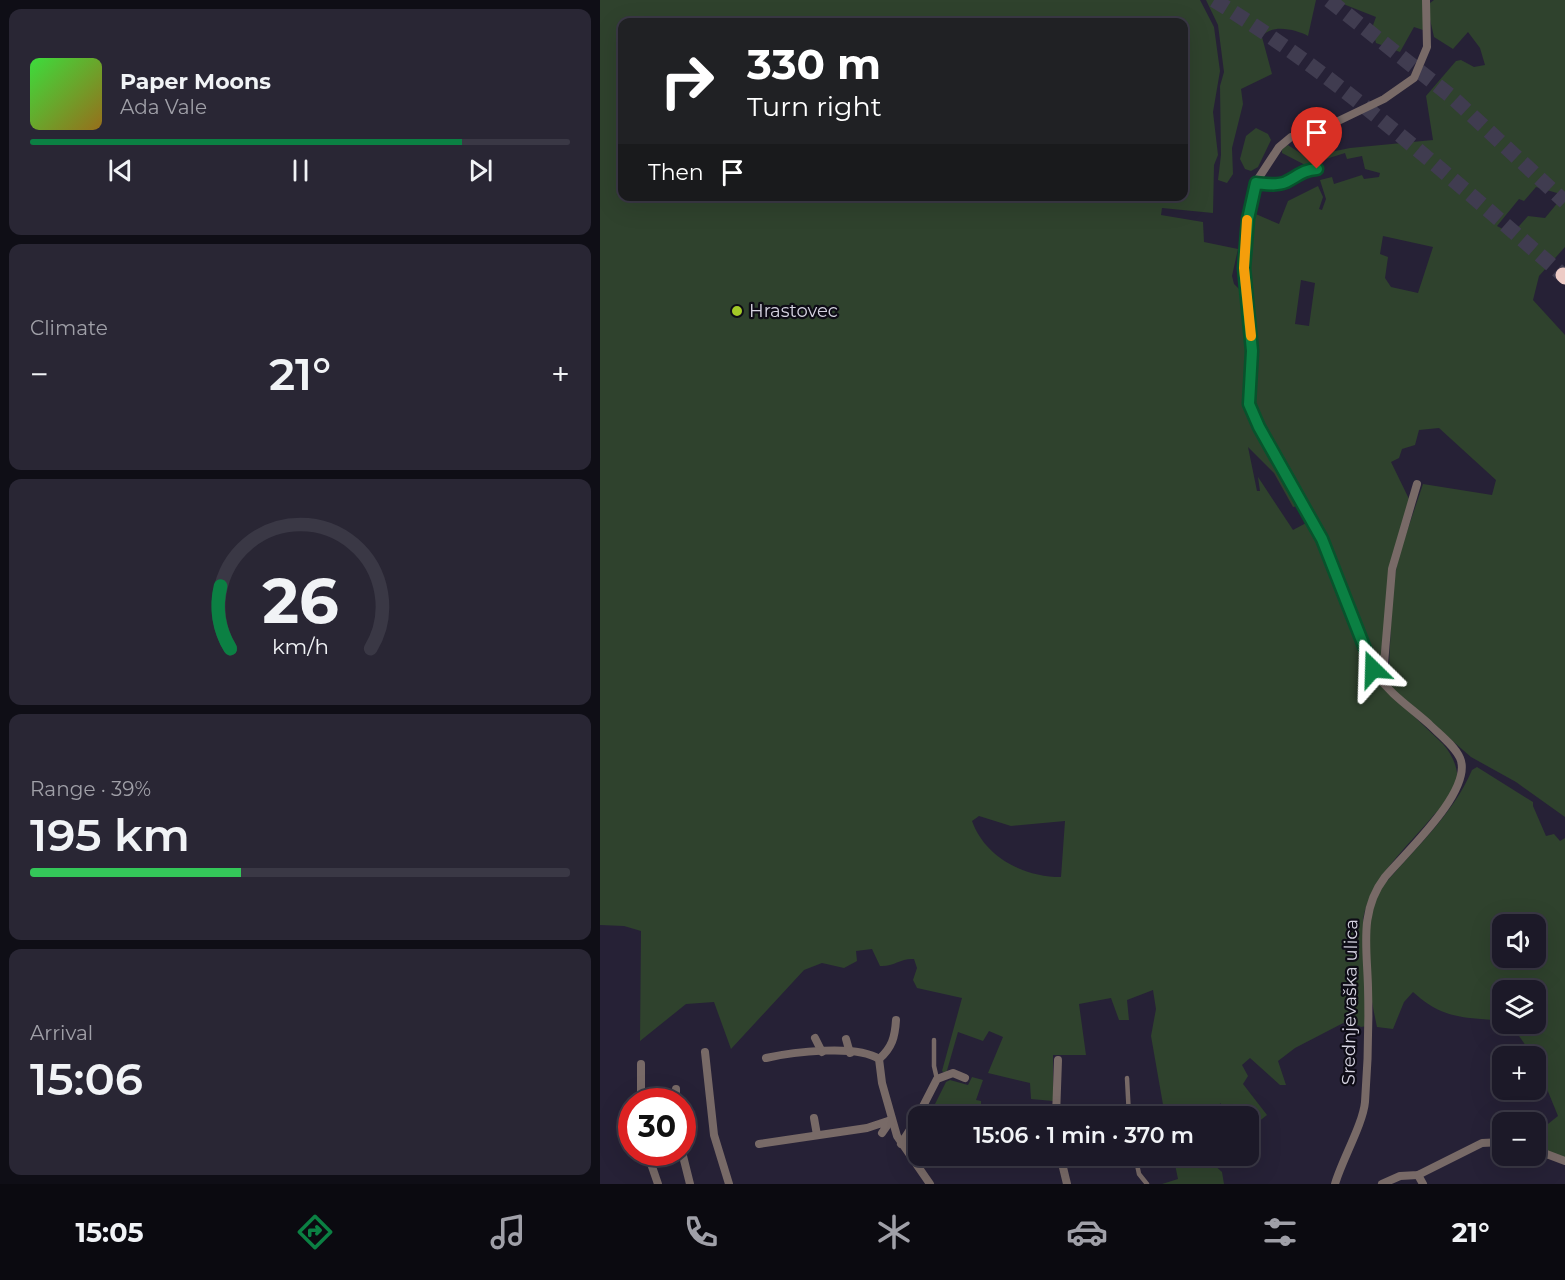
<!DOCTYPE html>
<html lang="en">
<head>
<meta charset="utf-8">
<style>
  :root { --surface:#1c1928; --page:#292634; --text:#f1f3f6; --muted:#a0a0a8; --line:#3a3845; --accent:#0b8043 }
  body { margin:0; font-family:Montserrat,sans-serif; background:var(--page); color:var(--text); height:100vh; display:flex; flex-direction:column; font-size:22px; white-space:nowrap }
  * { box-sizing:border-box; margin:0 }
  p { font-size:20px; color:var(--muted) }
  .icon { flex:none; width:33px; height:33px; fill:none; stroke:currentColor; stroke-width:2; stroke-linecap:round; stroke-linejoin:round }
  .map { position:relative; flex:1; overflow:hidden }
  .side { display:flex; flex-direction:column; gap:9px; padding:9px; background:#0f0e16; width:600px }
  .side>* { flex:none }
  .banner { position:absolute; left:18px; top:18px; width:570px; height:183px; border-radius:12px; box-shadow:0 6px 24px #0002,0 0 0 2px var(--line); background:#202124; color:#fff; overflow:hidden }
  .tools { position:absolute; left:892px; top:914px; display:grid; gap:12px }
  .tools a { display:grid; place-items:center; width:54px; height:54px; border-radius:12px; background:var(--surface); box-shadow:0 6px 24px #0002,0 0 0 2px var(--line); font-size:30px }
  .speed { position:absolute; left:18px; top:1088px; display:flex; gap:12px; font-size:30px; font-weight:700; text-align:center }
  .speed>* { display:grid; place-content:center; width:78px; height:78px; border-radius:50%; background:var(--surface); box-shadow:0 6px 24px #0002,0 0 0 2px var(--line); line-height:1 }
  .speed .limit { border:9px solid #d22; background:#fff; color:#111 }
  .pin { position:absolute; display:grid; place-items:center; width:51px; height:51px; color:#fff; margin:-62px -26px; border-radius:50% 50% 50% 0; rotate:-45deg; box-shadow:0 0 6px #0007 }
  .pin .icon { rotate:45deg }
  .me { position:absolute; width:66px; margin:-33px; rotate:338deg; stroke-linejoin:round; filter:drop-shadow(0 0 4px #0008) }
  .turn { display:flex; align-items:center; gap:21px; height:126px; padding:0 30px; font-size:27px }
  .turn .icon { width:78px; height:78px; stroke-width:2.5 }
  .turn b { display:block; font-size:42px; line-height:51px }
  .then { display:flex; align-items:center; height:57px; padding:0 30px; background:#0003; gap:12px; font-size:22px }
  .big { font-size:45px; font-weight:600; line-height:1.1 }
  .side .card { flex:1; display:flex; flex-direction:column; justify-content:center; gap:9px; min-width:0; padding:0 21px; border-radius:12px; background:var(--page) }
  .side .dial { align-items:center; gap:0 }
  .dial svg { height:156px; overflow:visible; fill:none; stroke:var(--line); stroke-width:7; stroke-linecap:round; text-anchor:middle }
  .dial text { fill:var(--text); stroke:none }
  .song { display:flex; align-items:center; gap:18px }
  .cover { width:72px; height:72px; border-radius:9px; background:linear-gradient(135deg,hsl(120 70% 55%),hsl(40 70% 35%)) }
  .played { height:6px; border-radius:3px; background:linear-gradient(90deg,var(--accent) 80%,var(--line) 80%) }
  .keys { display:flex; justify-content:space-around; direction:ltr }
  .heat { display:flex; justify-content:space-between; align-items:center; font-size:33px; direction:ltr }
  .charge { height:9px; border-radius:4px; background:linear-gradient(90deg,#34c759 39%,var(--line) 0) }
  .trip { position:absolute; left:308px; top:1106px; width:351px; height:60px; border-radius:12px; background:var(--surface); box-shadow:0 6px 24px #0002,0 0 0 2px var(--line); font-weight:600; line-height:60px; text-align:center }
  .tabs { display:flex; height:96px; justify-content:space-around; align-items:center; background:#0b0a10; color:var(--muted) }
  .tabs .icon { width:42px; height:42px }
  .tabs .active { color:var(--accent) }
  .tabs b { font-size:27px; color:var(--text) }
  main { display:flex; flex:1; min-height:0 }
  .map>svg:first-child { display:block }
  .green { fill:#2f422d; fill-rule:evenodd }
  .lines { fill:none; stroke-linecap:round; stroke-linejoin:round }
  .motorway-tunnel { stroke:#403c50; stroke-width:15; stroke-dasharray:15 8; stroke-linecap:butt }
  .service { stroke:#786a67; stroke-width:4.5 }
  .minor { stroke:#786a67; stroke-width:8 }
  .motorway { stroke:#edcbc5; stroke-width:15 }
  .route-casing { stroke:#07532c; stroke-width:15 }
  .route { stroke:#0b8043; stroke-width:10 }
  .slow { stroke:#f59e0b; stroke-width:10 }
  .poi-dot { fill:#a3c927; stroke:#0e0c16; stroke-width:2 }
  .labels { text-anchor:middle; stroke-width:4.5; stroke-linejoin:round; paint-order:stroke }
  .poi-label { font-size:18px; fill:#d5d3e1; stroke:#0e0c16; text-anchor:start }
  .street-label { font-size:18px; fill:#d5d3e1; stroke:#0e0c16 }
</style>
</head>
<body>
<main>
<section class="side">
<div class="card">
<div class="song"><i class="cover"></i><div><b>Paper Moons</b><p>Ada Vale</p></div></div>
<div class="played"></div>
<div class="keys"><svg class="icon" aria-label="previous" viewBox="0 0 24 24"><path d="M18 5L8 12l10 7zM5 5v14"/></svg><svg class="icon" aria-label="pause" viewBox="0 0 24 24"><path d="M8 5v14M16 5v14"/></svg><svg class="icon" aria-label="next" viewBox="0 0 24 24"><path d="M6 5l10 7-10 7zM19 5v14"/></svg></div>
</div>
<div class="card"><p>Climate</p>
<div class="heat"><a>−</a><b class="big">21°</b><a>+</a></div>
</div>
<div class="card dial"><svg viewBox="0 0 100 80">
<path d="M14 69A42 42 0 1 1 86 69"/>
<path d="M14 69A42 42 0 0 1 9 37" stroke="#0b8043"/>
<text x="50" y="56" font-size="32" font-weight="700">26</text>
<text x="50" y="72" font-size="11">km/h</text>
</svg></div>
<div class="card"><p>Range · 39%</p><b class="big">195 km</b><div class="charge"></div></div>
<div class="card"><p>Arrival</p><b class="big">15:06</b></div>
</section>
<div class="map">
<svg width="965" height="1184" viewBox="0 0 965 1184">
  <rect width="100%" height="100%" fill="#262136"/>
  <g class="green">
    <path d="M0,0h600l14,27 6,44 -7,41 5,43 -4,10 -1,48 -51,-5 -1,7 42,7 1,20 34,7 -6,27 2,8 8,8 6,39 -2,74 13,32 39,69 -5,1 -19,-34 -26,-26 9,44h3l-2,-14 35,53 15,-8 13,23 55,135 67,64c12,14 20,33 9,51 -5,8 -13,14 -19,21 -26,31 -62,62 -70,103l4,107 -6,1 -12,-7 -54,28 -17,13 8,24h-6l-30,-27 -8,7 6,11 -5,8 24,31 -19,15v-14h-15l-13,-13 -1,13h-54l-14,-80 5,-27 -3,-19 -26,10 2,20h-10l-8,-22 -32,6 7,51h-33v46l-22,-2 -1,-16 -42,-10 15,-36 -14,-6 -6,10 -25,-9 -12,42 -4,-3 20,-73 -45,-10 -4,-8 4,-12 -3,-9c-13,-1 -21,8 -34,7l-8,-17 -16,2 1,10 -13,7 -22,-5 -18,7 -73,79 -17,-47 -28,2 -46,37 1,-110 -17,-5 -24,-1zM22,22h562v174h-562zM379,816l32,10 54,-5 -4,56c-38,0 -76,-20 -89,-56z"/>
    <path d="M606,0h110l-8,36c-11,-6 -37,-13 -46,1l10,37 -31,15 2,15 -11,44 1,26 -6,9 -9,-3 3,-25 -1,-69 4,-14 -6,-47z"/>
    <path d="M733,0h90v30l-9,-3 -14,25 -24,-9 -4,-15 4,-11z"/>
    <path d="M834,0h131v247l-26,29 -6,24 32,35v482l-49,-35 -45,-25 -83,-72 5,-100 6,-30 24,-71 69,11 4,-15 -57,-52 -20,2 -4,15 -13,4 -3,9 -8,4 19,39 -16,52 -12,111 -4,5 -59,-146 -41,-68 -25,-47 -1,-15 4,-53 -8,-56 3,-72 28,12 9,-23 30,-15 5,11 -4,12 3,1 4,-11 -6,-19 12,-3 2,7 28,-9 2,4 15,-2 1,-4 -15,-4 -3,-13 -15,3 -2,-6 -32,10 -2,5 -29,-15v-4l6,-4 18,12 44,-9 83,-8 -7,-44 30,-35 5,-1 13,7 11,-2 -5,-17 -12,-16 -15,17 -19,-12 -5,-22 1,-12zM936,187l28,8 -19,23 -17,-2 -16,18 -15,-8 22,-27 5,2zM783,236l50,11 -15,46 -27,-6 -6,-9 3,-21 -8,-3zM701,280l14,3 -6,43 -14,-2z"/>
    <path d="M656,128l12,6 3,6 -13,27 -7,4 -6,-2 -5,-10 6,-23z"/>
    <path d="M877,767l56,35v4l13,30 8,-2 6,7 5,-3v322l-29,-11v-27h-11l23,2 10,-8 -22,-54v-6h-3l-23,-33h26v-33h-33v31c-39,-4 -59,-1 -90,-29l-9,10 -11,27 -16,-2c-9,-42 -19,-100 4,-139 31,-37 72,-73 91,-118zM903,924h33v33h-33z"/>
    <path d="M372,1077l11,3 -7,20 5,1v6l21,9h-55l-5,-5 -3,5h-10l17,-34 4,-2 18,5z"/>
    <path d="M573,1155h44l-4,3v6l9,8 2,12h-62l16,-5z"/>
  </g>
  <g class="lines">
    <g class="motorway-tunnel">
      <path d="M614,0c126,77 237,178 349,275"/>
      <path d="M729,0l123,97 113,105"/>
    </g>
    <g class="service">
      <path d="M656,182c10,2 21,4 30,0 12,-6 17,-11 31,-13"/>
      <path d="M334,1040v26l3,13"/>
      <path d="M527,1078l2,38"/>
      <path d="M535,1155l4,19 8,10"/>
    </g>
    <g class="minor">
      <path d="M779,679l5,-15 8,-95 25,-85"/>
      <path d="M215,1038l7,14"/>
      <path d="M246,1039l4,14"/>
      <path d="M105,1052l9,83 15,49"/>
      <path d="M166,1058c26,-6 91,-14 113,1l3,24 15,53 33,48"/>
      <path d="M279,1059c13,-11 16,-22 17,-39"/>
      <path d="M76,1089v12"/>
      <path d="M41,1101v-37"/>
      <path d="M318,1116l19,-37 16,-6 12,5"/>
      <path d="M456,1116l2,-56"/>
      <path d="M214,1118l3,17"/>
      <path d="M159,1144l108,-16 24,-8 -9,13"/>
      <path d="M301,1144l17,-27"/>
      <path d="M936,1150l29,11"/>
      <path d="M47,1152l11,32"/>
      <path d="M82,1152l8,32"/>
      <path d="M460,1155l7,29"/>
      <path d="M818,1175l5,9"/>
      <path d="M735,1184c7,-24 28,-60 30,-82 3,-38 4,-77 3,-115 -1,-40 -9,-76 17,-110 20,-24 89,-87 75,-119 -6,-13 -21,-24 -31,-34 -19,-17 -38,-29 -53,-50l-54,-135 -63,-112 -10,-23 3,-53 -8,-82 1,-33 11,-54 23,-35 12,-10 41,-13 52,-25 30,-21 13,-31 -1,-47"/>
      <path d="M782,1184l18,-8 18,-1 64,-32 21,-1"/>
    </g>
    <path class="motorway" d="M963,275l2,2"/>
  </g>
  <g class="lines">
    <g class="route-casing">
      <path id="route" d="M717,169c-14,1 -19,7 -31,13 -9,4 -20,2 -30,1l-8,36 -4,49 8,83 -3,53 10,23 63,112 51,130"/>
    </g>
    <use href="#route" class="route"/>
    <path class="slow" d="M647,220l-3,48 7,68"/>
  </g>
  <circle class="poi-dot" cx="137" cy="311" r="6"/>
  <g class="labels">
    <g class="poi-label">
      <text x="149" y="317">Hrastovec</text>
    </g>
    <g class="street-label">
      <text transform="translate(750 1002) rotate(-89)" y="6">Srednjevaška ulica</text>
    </g>
  </g>
</svg>
<div class="tools">
<a><svg class="icon" aria-label="sound" viewBox="0 0 24 24"><path d="M4 9h4l5-4v14l-5-4H4zM17 9q2 3 0 6"/></svg></a>
<a><svg class="icon" aria-label="layers" viewBox="0 0 24 24"><path d="M12 4l9 5-9 5-9-5zM3 14l9 5 9-5"/></svg></a>
<a>+</a>
<a>−</a>
</div>
<div class="speed"><div class="limit">30</div></div>
<div class="pin" style="left:717px;top:169px;background:#d93025"><svg class="icon" aria-label="arrive" viewBox="0 0 24 24"><path d="M6 21V4h12l-3 4 3 4H6"/></svg></div>
<svg class="me" style="left:773px;top:669px" viewBox="-20 -20 40 40"><path d="M0-17L14 15 0 8-14 15z" fill="#0b8043" stroke="#fff" stroke-width="4"/></svg>
<div class="trip">15:06 · 1 min · 370 m</div>
<div class="banner">
<div class="turn"><svg class="icon" aria-label="right" viewBox="0 0 24 24"><path d="M7 20v-9h11M14 6l5 5-5 5"/></svg><div><b>330 m</b>Turn right</div></div>
<div class="then">Then<svg class="icon" aria-label="arrive" viewBox="0 0 24 24"><path d="M6 21V4h12l-3 4 3 4H6"/></svg></div>
</div>
</div>
</main>
<nav class="tabs">
<b>15:05</b>
<svg class="icon active" aria-label="directions" viewBox="0 0 24 24"><path d="M12 3l9 9-9 9-9-9zM9 14v-3h6M13 9l2 2-2 2"/></svg>
<svg class="icon" aria-label="music" viewBox="0 0 24 24"><path d="M9 18V5l10-2v13"/><circle cx="6" cy="18" r="3"/><circle cx="16" cy="16" r="3"/></svg>
<svg class="icon" aria-label="phone" viewBox="0 0 24 24"><path d="M5 4h4l2 5-3 2q2 4 5 5l2-3 5 2v4C11 20 4 13 5 4z"/></svg>
<svg class="icon" aria-label="climate" viewBox="0 0 24 24"><path d="M12 3v18M4 7l16 10M4 17L20 7"/></svg>
<svg class="icon" aria-label="car" viewBox="0 0 24 24"><path d="M5 17H2v-5l4-1 3-4h7l3 4 3 1v5h-3M9 17h6M6 11h13"/><circle cx="7" cy="17" r="2"/><circle cx="17" cy="17" r="2"/></svg>
<svg class="icon" aria-label="filters" viewBox="0 0 24 24"><path d="M4 7h16M4 17h16"/><circle cx="9" cy="7" r="2"/><circle cx="15" cy="17" r="2"/></svg>
<b>21°</b>
</nav>
</body>
</html>
